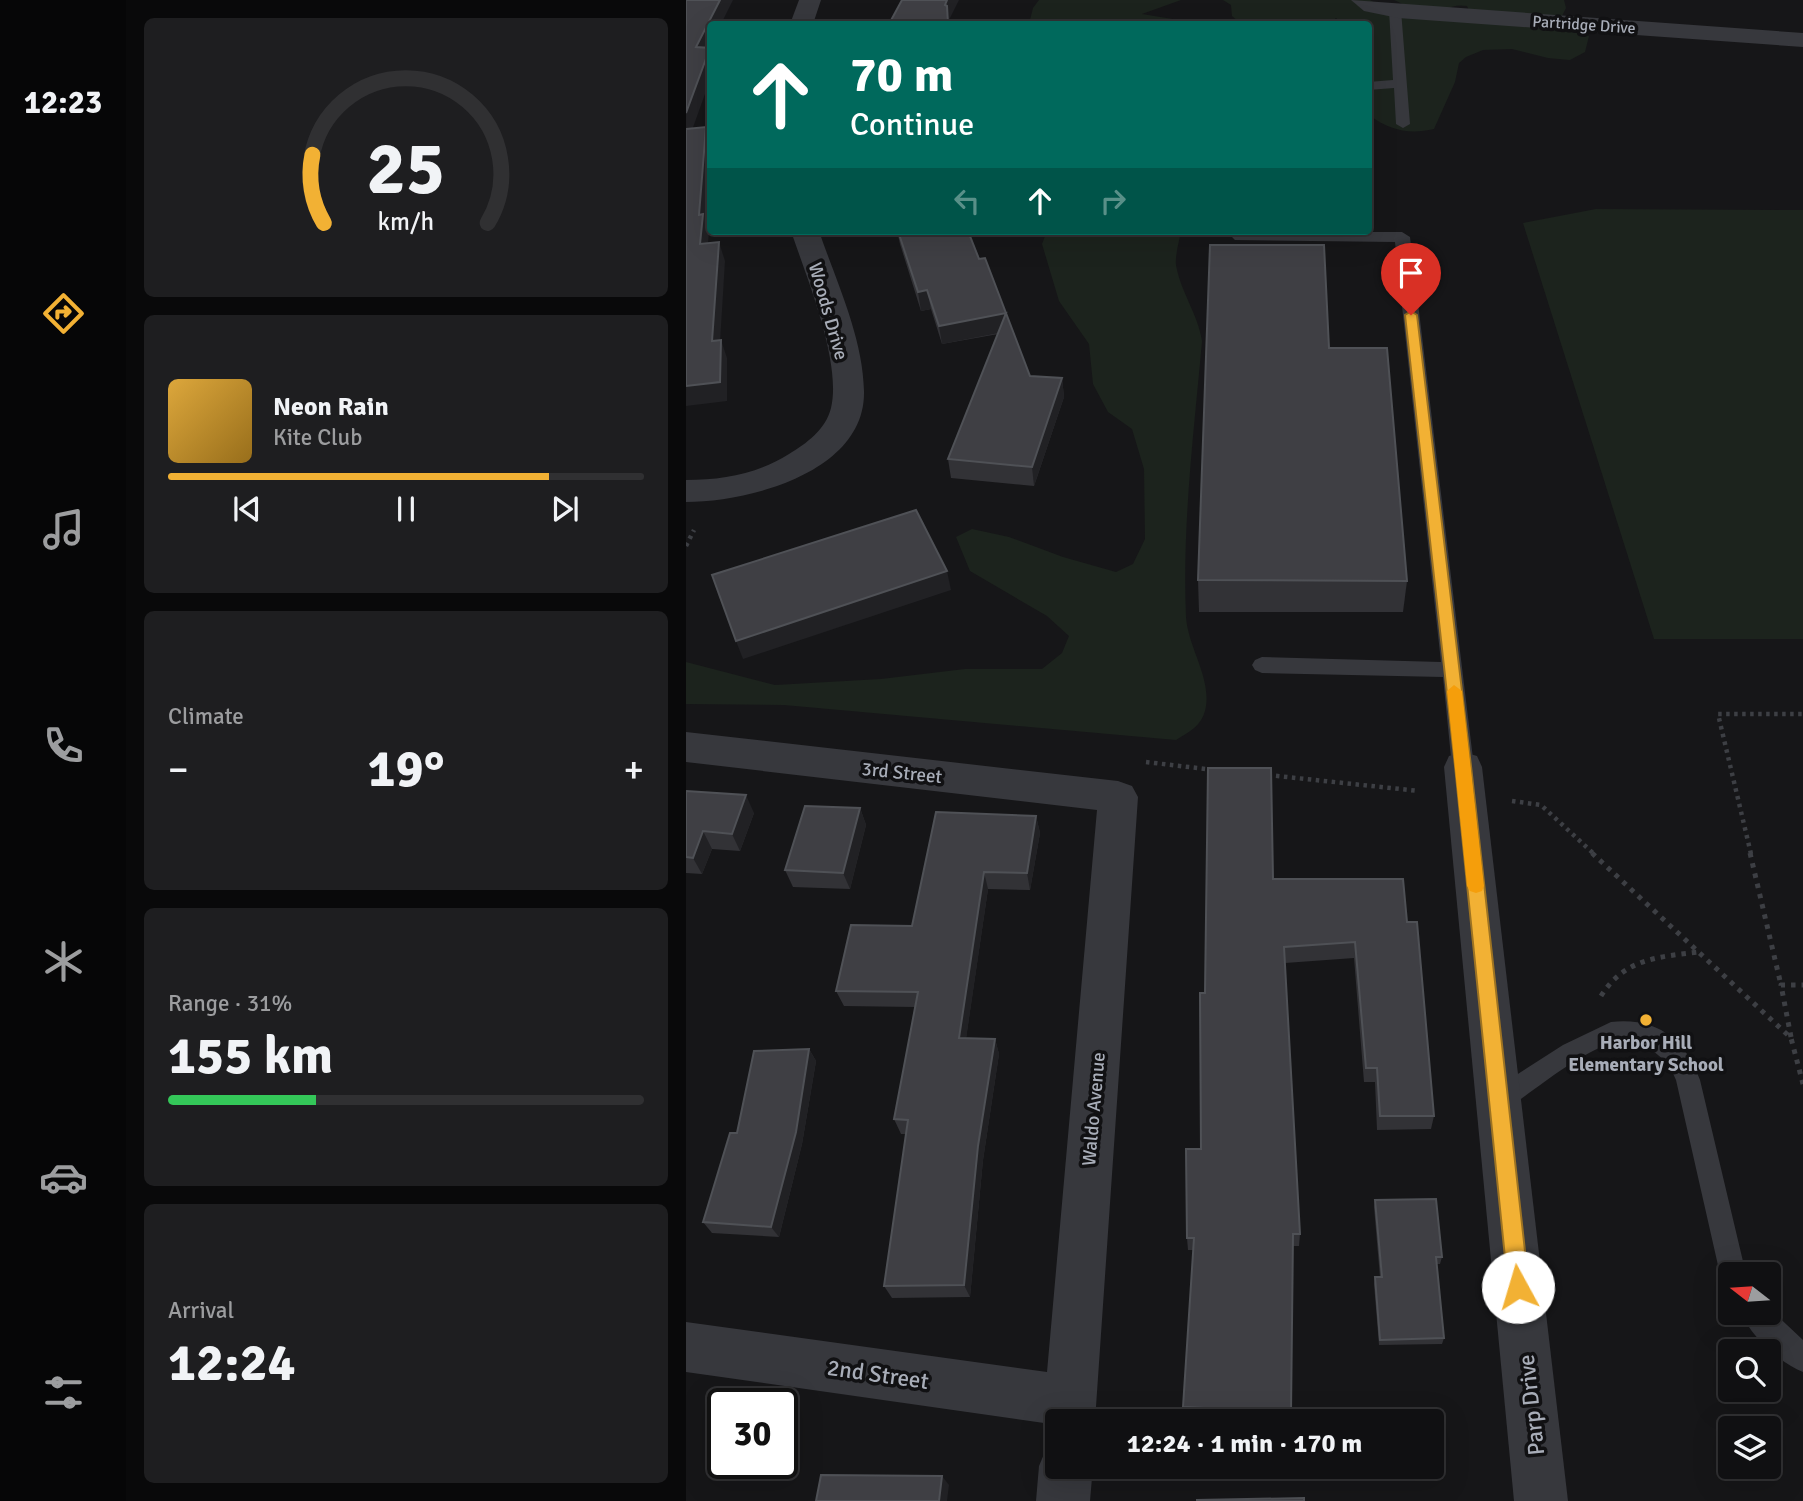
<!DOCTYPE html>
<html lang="en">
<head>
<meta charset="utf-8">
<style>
  :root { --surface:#101012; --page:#1e1e20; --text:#f1f3f6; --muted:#9c9d9f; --line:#303032; --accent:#f2b134 }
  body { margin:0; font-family:Signika,sans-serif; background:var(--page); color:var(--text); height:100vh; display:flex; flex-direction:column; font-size:26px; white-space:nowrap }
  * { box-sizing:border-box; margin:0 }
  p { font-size:23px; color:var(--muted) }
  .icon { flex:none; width:38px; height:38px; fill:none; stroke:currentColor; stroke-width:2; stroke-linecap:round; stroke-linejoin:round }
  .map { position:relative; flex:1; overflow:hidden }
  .drawer { display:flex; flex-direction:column; gap:18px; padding:18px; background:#09090a; width:560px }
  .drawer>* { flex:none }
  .top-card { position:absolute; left:21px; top:21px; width:665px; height:214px; border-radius:7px; box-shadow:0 7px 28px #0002,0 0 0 2px var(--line); background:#00695c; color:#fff; overflow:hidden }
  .needle { width:46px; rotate:287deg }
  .fabs { position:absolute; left:1032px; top:1262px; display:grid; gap:14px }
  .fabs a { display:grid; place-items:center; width:63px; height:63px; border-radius:7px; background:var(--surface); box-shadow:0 7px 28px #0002,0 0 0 2px var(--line); font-size:35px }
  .speed { position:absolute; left:21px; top:1388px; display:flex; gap:14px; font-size:35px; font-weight:700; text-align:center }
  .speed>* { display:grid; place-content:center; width:91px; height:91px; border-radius:50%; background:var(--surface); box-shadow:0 7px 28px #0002,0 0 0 2px var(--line); line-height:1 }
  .speed .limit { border:4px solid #111; border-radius:10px; background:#fff; color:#111 }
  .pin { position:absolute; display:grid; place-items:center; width:60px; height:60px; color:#fff; margin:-72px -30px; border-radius:50% 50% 50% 0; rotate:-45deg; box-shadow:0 0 7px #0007 }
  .pin .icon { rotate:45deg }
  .me { position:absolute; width:77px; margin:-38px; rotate:354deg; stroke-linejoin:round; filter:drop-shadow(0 0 5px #0008) }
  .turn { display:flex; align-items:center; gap:24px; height:147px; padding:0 28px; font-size:32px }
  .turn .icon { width:91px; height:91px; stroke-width:2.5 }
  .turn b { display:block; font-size:49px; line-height:60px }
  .lanes { display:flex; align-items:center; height:66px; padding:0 28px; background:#0003; justify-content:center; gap:35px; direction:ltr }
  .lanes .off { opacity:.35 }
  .big { font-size:52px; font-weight:800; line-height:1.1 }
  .drawer .widget { flex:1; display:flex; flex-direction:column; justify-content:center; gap:10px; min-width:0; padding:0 24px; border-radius:10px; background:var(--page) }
  .drawer .dial { align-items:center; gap:0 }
  .dial svg { height:182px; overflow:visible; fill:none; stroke:var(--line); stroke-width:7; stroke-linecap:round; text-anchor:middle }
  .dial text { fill:var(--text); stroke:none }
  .song { display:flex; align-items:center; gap:21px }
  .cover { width:84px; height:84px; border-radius:10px; background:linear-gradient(135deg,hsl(40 70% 55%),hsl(40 70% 35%)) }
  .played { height:7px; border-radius:4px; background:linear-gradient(90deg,var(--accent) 80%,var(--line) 80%) }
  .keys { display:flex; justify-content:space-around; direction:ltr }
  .heat { display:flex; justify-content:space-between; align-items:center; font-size:38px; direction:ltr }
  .charge { height:10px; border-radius:5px; background:linear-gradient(90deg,#34c759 31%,var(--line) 0) }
  .trip { position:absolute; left:359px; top:1409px; width:399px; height:70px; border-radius:7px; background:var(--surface); box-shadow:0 7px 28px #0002,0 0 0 2px var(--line); font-weight:800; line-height:70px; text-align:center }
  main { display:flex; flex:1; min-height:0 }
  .tabs { display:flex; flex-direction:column; width:126px; justify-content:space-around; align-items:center; background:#060607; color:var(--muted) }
  .tabs .icon { width:49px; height:49px }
  .tabs .current { color:var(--accent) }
  .tabs b { font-size:32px; color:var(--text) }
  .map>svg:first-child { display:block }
  .green { fill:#1c231d }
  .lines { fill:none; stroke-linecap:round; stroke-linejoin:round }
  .path-far1 { stroke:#3d3f44; stroke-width:4.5; stroke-dasharray:3.5 4.5; stroke-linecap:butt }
  .path { stroke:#3d3f44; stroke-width:5; stroke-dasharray:4.5 6; stroke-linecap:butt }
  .service { fill:#37383d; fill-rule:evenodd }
  .minor { fill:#37383d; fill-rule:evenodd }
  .wall { fill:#323236 }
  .shaded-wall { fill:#212124 }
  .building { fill:#3f3f44; stroke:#4f5156; stroke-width:2 }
  .route { fill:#f2b134; stroke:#9d7322; stroke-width:2 }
  .slow { fill:#f59e0b }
  .poi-dot { fill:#f2b134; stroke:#111113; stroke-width:2.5 }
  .labels { text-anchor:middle; stroke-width:7; stroke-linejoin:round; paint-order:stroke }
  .far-street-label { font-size:16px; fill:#a8adb8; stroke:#111113 }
  .street-label { font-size:19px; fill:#a8adb8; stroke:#111113 }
  .poi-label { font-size:19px; font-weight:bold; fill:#a8adb8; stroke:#111113 }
  .near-street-label { font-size:23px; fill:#a8adb8; stroke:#111113 }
</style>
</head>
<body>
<main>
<nav class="tabs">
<b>12:23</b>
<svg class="icon current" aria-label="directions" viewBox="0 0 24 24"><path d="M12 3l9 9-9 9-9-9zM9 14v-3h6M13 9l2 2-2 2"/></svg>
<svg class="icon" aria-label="music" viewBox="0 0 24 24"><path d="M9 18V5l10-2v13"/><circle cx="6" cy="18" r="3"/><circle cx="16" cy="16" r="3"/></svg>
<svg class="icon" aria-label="phone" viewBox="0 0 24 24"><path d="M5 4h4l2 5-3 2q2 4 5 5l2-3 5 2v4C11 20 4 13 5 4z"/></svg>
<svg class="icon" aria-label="climate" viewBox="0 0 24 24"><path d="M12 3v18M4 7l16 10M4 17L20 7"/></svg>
<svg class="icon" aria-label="car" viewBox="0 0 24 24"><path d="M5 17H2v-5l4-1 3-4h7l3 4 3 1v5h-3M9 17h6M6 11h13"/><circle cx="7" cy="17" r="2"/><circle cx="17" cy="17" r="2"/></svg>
<svg class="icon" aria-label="filters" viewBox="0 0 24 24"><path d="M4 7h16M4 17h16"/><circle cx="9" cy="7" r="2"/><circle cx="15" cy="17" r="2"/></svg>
</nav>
<section class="drawer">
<div class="widget dial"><svg viewBox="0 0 100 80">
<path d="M14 69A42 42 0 1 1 86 69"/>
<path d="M14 69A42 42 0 0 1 9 39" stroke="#f2b134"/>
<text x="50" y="56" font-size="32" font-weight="700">25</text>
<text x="50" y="72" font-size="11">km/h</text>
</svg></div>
<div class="widget">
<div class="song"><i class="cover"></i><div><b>Neon Rain</b><p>Kite Club</p></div></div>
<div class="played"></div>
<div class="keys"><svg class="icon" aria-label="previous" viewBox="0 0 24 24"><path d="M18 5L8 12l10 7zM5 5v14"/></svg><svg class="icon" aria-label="pause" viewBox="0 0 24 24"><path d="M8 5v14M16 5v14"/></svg><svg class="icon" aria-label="next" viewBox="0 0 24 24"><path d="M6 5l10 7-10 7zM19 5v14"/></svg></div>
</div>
<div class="widget"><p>Climate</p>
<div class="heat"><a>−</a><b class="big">19°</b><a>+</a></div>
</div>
<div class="widget"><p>Range · 31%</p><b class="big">155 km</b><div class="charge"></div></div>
<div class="widget"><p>Arrival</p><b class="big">12:24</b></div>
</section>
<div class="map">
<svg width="1117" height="1501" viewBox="0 0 1117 1501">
  <rect width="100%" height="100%" fill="#161618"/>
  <g class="green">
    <path d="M353,0h142l-39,14 61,10h-174l4,-16z"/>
    <path d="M537,0h147c6,3 12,9 18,11 24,10 60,13 81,-1l-2,-4c-16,-3 -25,7 -40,7 -13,0 -22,-9 -33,-13h170l2,8 -4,8 -28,1 37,9 18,10 -4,16 -15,8 -22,-2 -36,-9 -29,1 -17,7 -7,6 -4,19 -21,47c-25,6 -45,1 -65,-14l-1,-91h-25l-7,-6 -7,6h-88l-9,-8 -1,-11z"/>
    <path d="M910,209l207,1v429h-149l-131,-416z"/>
    <path d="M361,231h134c-2,11 -6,24 -5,34 5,28 22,49 26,76 -8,91 -20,184 -16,276 2,31 27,63 19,94 -4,15 -16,21 -29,29l-392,-35 -98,-1v-42l89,23 106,-6 84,-10h77l20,-16 7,-17 -22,-20 -77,-45 -14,-34 16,-8 37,8 54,20 53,15 17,-8 12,-25 -1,-70 -12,-40 -24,-17 -15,-28 -4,-40 -30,-43 -17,-57z"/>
  </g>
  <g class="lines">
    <g class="path-far1">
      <path d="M0,546l8,-16"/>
      <path d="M460,762l68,8"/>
      <path d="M582,775l151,16"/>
      <path d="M826,801l29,4 53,49"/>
      <path d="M1065,854l-33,-140h85"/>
    </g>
    <g class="path">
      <path d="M906,853l199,185 12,46"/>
      <path d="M1064,853l31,132"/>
      <path d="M915,996c24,-38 57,-39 98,-44"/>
      <path d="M1105,1037l-10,-52h22"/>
    </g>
    <g class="service">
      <path d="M709,6l6,4 9,114 -7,4 -7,-4 -2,-36 -26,2v-8l25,-2 -4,-70z"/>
      <path d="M554,232h162l8,5 64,530 -4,6 -7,2 -7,-2 -4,-6 -9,-90 -181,-4 -7,-3 -3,-5 3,-5 7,-3 179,5 -46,-420 -160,-2 -3,-3 3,-3z"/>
      <path d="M925,1022c46,-5 74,17 89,58l46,194h-15v13l-8,-3 -3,-10 -44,-194c-10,-26 -38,-44 -66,-36 -31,9 -75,46 -102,64l-9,4 -9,-4 -3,-8 3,-8 73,-47z"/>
      <path d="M1083,1308l34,32v32c-24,-10 -53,-36 -62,-60h28z"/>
    </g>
    <g class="minor">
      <path d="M113,0h22l-8,24h-23z"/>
      <path d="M665,0l452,33v14l-405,-29 -34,-7z"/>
      <path d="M105,231h28c17,50 44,106 45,160 2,81 -115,111 -178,111v-22c37,0 71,-6 103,-26 17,-10 37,-25 42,-46 11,-46 -25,-132 -40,-177z"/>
      <path d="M0,732l432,49 14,5 6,11 -43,624h-38v21l-7,-2 -6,-17 -358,-51v-50l361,50 50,-562 -411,-48z"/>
      <path d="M777,752l14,4 5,11 86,734h-54l-70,-734 5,-11z"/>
      <path d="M371,1443v23h36l-3,35h-54l3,-35 8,-19z"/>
    </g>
  </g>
  <g class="wall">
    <path d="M211,231h71l62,145 32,2 2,19 -30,89 -83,-8 -3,-19 50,-125 -56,10 -11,-35 -10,2 -21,-67z"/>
    <path d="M643,348l78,233 -4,31h-204l-1,-32z"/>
    <path d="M0,791l68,22 -14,38 -28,-2 -10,25 -16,-1z"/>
    <path d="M174,808l6,17 -16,64 -57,-2 -8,-17z"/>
    <path d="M350,816l4,17 -10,57 -42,-1 -22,149 29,1 4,15 -16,106 -13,137 -78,1 -8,-12 22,-152h-5l-7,-15 21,-112 -71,-1 -8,-15 76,-65z"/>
    <path d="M587,879l134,43 27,194 -3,13 -54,1 -2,-48h-11l-10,-124 -69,5 15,271 -1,12h-7l-2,175 -105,-4 -2,-10 10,-157h-5l-1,-12 14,-89 4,-156z"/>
    <path d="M123,1049l7,12 -14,83 -23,93 -67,-4 -9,-11 34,-89z"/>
    <path d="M689,1200l67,57 -2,7h-4l8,74 -2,6 -63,1 -5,-61 1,-7h5l-6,-70z"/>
  </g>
  <g class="shaded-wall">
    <path d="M34,0h13l-12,24h-11v23h-14z"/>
    <path d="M261,0h12l-10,20 1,4h-2l-3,-19z"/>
    <path d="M24,48v32l-24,67v-34z"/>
    <path d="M20,127l4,15v16l-4,65 3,10 -3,30 -6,-19 -1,-29z"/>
    <path d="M33,242l6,19 -6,98 -7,-18z"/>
    <path d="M241,290l4,19 -10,2 -3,-19z"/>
    <path d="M320,313l3,18 -67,13 -3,-18z"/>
    <path d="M35,340l6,18v43l-41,5v-20z"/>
    <path d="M376,378l2,19 -30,89 -2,-19z"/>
    <path d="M261,571l4,19 -208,69 -7,-18z"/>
    <path d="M60,795l8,18 -14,38 -8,-17z"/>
    <path d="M174,808l6,17 -16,64 -7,-16z"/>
    <path d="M350,816l4,17 -10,57 -3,-17z"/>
    <path d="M17,831l9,18 -10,25 -9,-16z"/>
    <path d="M298,872l4,17 -24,164 -5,-15z"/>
    <path d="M309,1039l4,15 -16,106 -13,137 -6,-12 14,-139z"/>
    <path d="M123,1049l7,12 -14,83 -23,93 -8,-10z"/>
    <path d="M256,1476l7,9 -2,16h-8z"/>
  </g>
  <g class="building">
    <path d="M0,0h34l-24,47 14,1 -24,65z"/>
    <path d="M216,0h45l-2,5 2,1 1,18h-59z"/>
    <path d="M20,127l-7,88 4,-1 -3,30 19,-2 -7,99 9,-1 -1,42 -34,4v-257z"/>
    <path d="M212,231h70l11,28 6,-1 45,118 32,2 -30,89 -84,-8 58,-146 -67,13 -12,-36 -9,2z"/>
    <path d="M524,245h114l5,103h58l20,233 -209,-1z"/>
    <path d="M230,510l31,61 -211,70 -24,-66z"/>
    <path d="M522,768h63l2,111h130l4,43h10l17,194h-54l-3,-48h-11l-11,-126 -71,5 16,287h-7l-2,178 -108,-5 11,-169h-7l-1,-89h15l-1,-156h5z"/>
    <path d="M0,791l60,4 -14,39 -29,-3 -10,27 -7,-1z"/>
    <path d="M119,806l55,2 -17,65 -58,-3z"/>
    <path d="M250,812l100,4 -9,57 -43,-1 -25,166 36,1 -17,107 -14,139 -80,1 24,-166 -14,-1 24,-127 -82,-1 15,-66 61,1z"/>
    <path d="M123,1049l-13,83 -25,95 -68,-5 27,-89h7l17,-82z"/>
    <path d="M750,1199l6,58h-6l8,81 -64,2 -5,-63h7l-7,-77z"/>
    <path d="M135,1475l121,1 -3,25h-123z"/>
    <path d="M618,1498v3h-107v-1z"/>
  </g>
  <path class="route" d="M725,311l6,4 54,451 58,521 -3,8 -8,3 -7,-3 -3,-8 -53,-521 -50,-451z"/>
  <path class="slow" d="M768,685l8,6 22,195 -2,5 -6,2 -6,-2 -3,-5 -20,-195z"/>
  <circle class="poi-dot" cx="960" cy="1020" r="7"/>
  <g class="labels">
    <g class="far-street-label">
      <text transform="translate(898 24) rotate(4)" y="6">Partridge Drive</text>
    </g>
    <g class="street-label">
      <text transform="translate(143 311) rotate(74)" y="7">Woods Drive</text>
      <text transform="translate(216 772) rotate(6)" y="7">3rd Street</text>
      <text transform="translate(407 1109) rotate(-85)" y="7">Waldo Avenue</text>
    </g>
    <g class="poi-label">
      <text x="960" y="1049">Harbor Hill<tspan x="960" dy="22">Elementary School</tspan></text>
    </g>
    <g class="near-street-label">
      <text transform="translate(192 1374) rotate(8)" y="8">2nd Street</text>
      <text transform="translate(845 1405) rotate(-96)" y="8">Parp Drive</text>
    </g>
  </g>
</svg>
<div class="fabs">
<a><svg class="needle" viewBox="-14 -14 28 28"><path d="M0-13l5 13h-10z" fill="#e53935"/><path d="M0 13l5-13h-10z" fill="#9c9d9f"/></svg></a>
<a><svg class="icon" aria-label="search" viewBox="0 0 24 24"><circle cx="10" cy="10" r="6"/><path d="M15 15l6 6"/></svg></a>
<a><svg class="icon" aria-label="layers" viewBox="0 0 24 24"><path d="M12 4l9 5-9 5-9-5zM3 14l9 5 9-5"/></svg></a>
</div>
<div class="speed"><div class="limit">30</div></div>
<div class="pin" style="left:725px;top:315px;background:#d93025"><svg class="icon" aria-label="arrive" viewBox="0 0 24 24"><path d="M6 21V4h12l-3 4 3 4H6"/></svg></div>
<svg class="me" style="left:832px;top:1287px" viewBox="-20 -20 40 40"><circle r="19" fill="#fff"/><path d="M0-13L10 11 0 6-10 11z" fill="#f2b134"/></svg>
<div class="trip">12:24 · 1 min · 170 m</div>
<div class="top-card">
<div class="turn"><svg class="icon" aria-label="ahead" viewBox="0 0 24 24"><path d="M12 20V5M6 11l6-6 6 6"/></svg><div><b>70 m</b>Continue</div></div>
<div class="lanes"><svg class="icon off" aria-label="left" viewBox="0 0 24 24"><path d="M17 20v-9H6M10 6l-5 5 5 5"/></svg><svg class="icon" aria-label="ahead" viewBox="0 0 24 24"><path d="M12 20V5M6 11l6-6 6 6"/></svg><svg class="icon off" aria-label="right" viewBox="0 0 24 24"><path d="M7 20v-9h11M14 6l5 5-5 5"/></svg></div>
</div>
</div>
</main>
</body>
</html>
